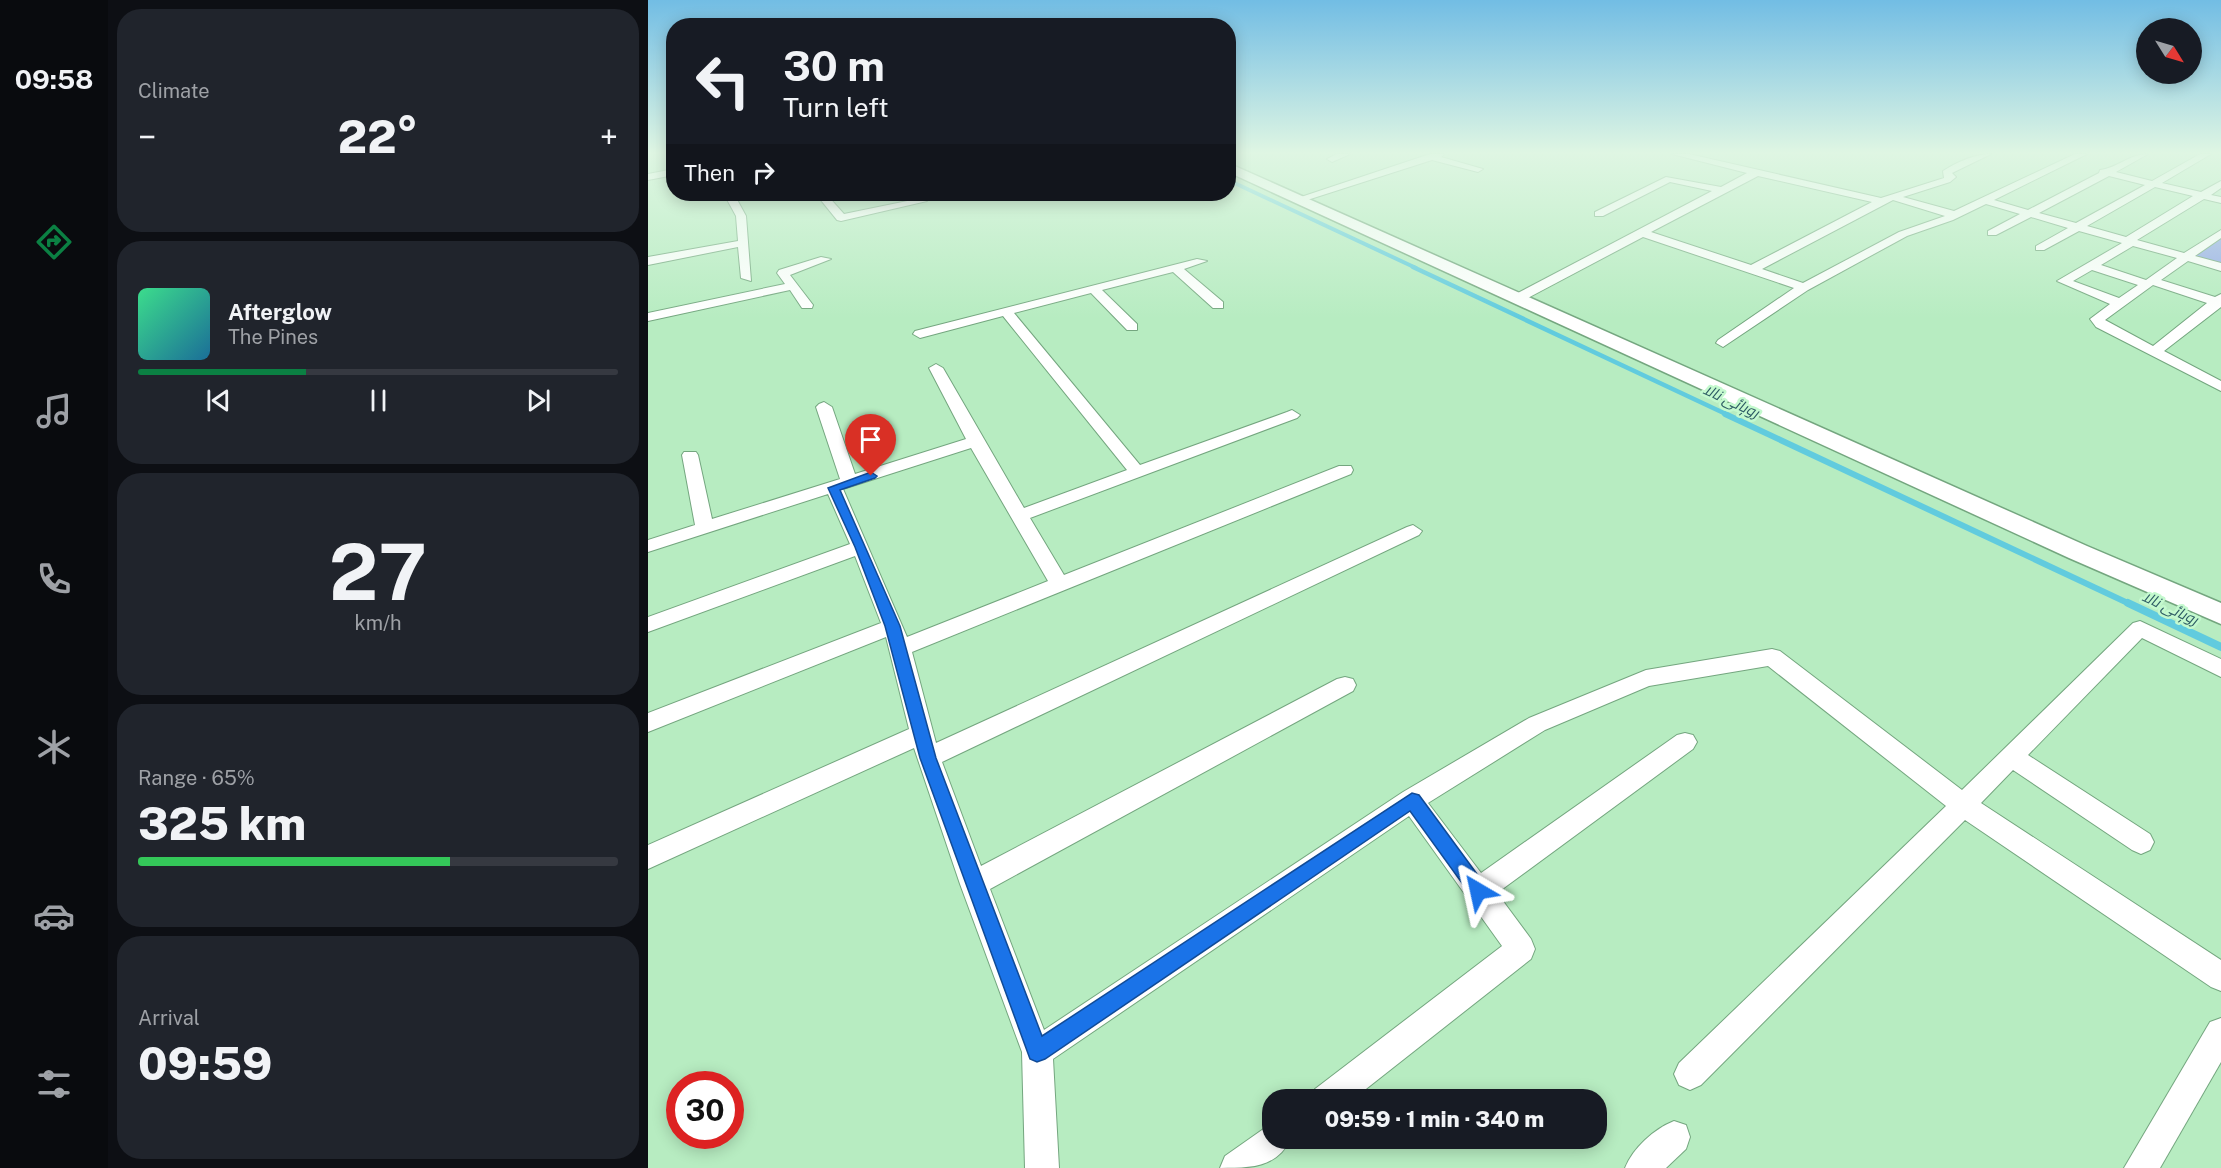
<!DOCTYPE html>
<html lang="en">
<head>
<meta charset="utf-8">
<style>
  :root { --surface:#171b24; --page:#20242c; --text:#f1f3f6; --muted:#9ea1a6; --line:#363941; --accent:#0b8043 }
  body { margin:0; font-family:"Public Sans",Cairo,sans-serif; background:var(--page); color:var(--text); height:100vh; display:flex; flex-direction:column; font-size:22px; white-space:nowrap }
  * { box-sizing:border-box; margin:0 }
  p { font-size:20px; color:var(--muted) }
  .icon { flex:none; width:33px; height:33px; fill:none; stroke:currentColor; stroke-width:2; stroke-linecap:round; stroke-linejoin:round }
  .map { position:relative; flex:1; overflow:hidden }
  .drawer { display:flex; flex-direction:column; gap:9px; padding:9px; background:#0d0f14; width:540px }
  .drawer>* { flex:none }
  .top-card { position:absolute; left:18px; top:18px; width:570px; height:183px; border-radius:24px; box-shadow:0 3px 15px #0003; background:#171b24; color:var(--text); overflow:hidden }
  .needle { width:39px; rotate:127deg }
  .controls { position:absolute; left:1488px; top:18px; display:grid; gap:12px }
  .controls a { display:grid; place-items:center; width:66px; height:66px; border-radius:50%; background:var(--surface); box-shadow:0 3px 15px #0003; font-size:30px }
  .speed { position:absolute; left:18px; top:1071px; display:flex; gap:12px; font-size:30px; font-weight:700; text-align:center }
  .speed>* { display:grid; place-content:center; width:78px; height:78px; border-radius:50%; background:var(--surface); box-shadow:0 3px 15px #0003; line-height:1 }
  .speed .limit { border:9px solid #d22; background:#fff; color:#111 }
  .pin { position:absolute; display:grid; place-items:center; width:51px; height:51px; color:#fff; margin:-62px -26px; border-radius:50% 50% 50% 0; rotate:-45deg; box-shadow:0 0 6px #0007 }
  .pin .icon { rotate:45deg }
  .me { position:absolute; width:66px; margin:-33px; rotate:324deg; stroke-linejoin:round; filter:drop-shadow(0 0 4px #0008) }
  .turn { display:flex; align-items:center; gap:21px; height:126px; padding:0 18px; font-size:27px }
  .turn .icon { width:78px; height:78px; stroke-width:2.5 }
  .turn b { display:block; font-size:42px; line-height:51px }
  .then { display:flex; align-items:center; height:57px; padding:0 18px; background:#0003; gap:12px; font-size:22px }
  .big { font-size:45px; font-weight:800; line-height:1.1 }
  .drawer .tile { flex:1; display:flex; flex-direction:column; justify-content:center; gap:9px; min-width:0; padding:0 21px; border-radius:24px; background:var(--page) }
  .drawer .dial { align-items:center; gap:0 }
  .dial b { font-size:78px; line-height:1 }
  .song { display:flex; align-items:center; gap:18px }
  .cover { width:72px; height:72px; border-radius:9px; background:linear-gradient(135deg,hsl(150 70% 55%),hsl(200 70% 35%)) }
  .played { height:6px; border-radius:3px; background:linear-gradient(90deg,var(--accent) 35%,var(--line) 35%) }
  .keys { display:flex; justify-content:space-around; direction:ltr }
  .heat { display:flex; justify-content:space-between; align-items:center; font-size:33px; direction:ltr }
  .charge { height:9px; border-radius:4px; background:linear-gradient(90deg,#34c759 65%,var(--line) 0) }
  .trip { position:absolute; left:614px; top:1089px; width:345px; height:60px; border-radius:24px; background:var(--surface); box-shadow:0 3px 15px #0003; font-weight:800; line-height:60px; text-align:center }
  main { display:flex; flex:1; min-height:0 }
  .menu { display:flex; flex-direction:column; width:108px; justify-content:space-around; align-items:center; background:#090b0e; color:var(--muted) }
  .menu .icon { width:42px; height:42px }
  .menu .selected { color:var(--accent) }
  .menu b { font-size:27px; color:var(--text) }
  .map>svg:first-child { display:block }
  .green { fill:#93a8e9 }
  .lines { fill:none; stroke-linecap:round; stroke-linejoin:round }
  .stream-far3 { stroke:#61cbde; stroke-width:4 }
  .stream-far2 { stroke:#61cbde; stroke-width:4.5 }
  .stream-far1 { stroke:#61cbde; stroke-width:6 }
  .stream { stroke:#61cbde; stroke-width:8 }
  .street-casing { stroke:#74a67f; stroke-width:2 }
  .secondary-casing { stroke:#74a67f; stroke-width:3 }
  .street { fill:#fff; fill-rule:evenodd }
  .secondary { fill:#fff; fill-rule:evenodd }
  .route { fill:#1a73e8; stroke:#114b97; stroke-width:1.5 }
  .labels { text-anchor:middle; stroke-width:5; stroke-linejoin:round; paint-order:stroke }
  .far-water-label { font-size:15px; font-style:italic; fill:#2d5b64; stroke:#c4f9ce }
</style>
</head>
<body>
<main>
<nav class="menu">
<b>09:58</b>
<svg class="icon selected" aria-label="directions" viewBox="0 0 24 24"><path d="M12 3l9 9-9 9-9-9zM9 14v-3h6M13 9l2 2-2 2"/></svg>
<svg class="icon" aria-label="music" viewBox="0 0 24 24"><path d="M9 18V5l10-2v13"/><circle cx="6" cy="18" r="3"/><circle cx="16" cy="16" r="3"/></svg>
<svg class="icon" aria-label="phone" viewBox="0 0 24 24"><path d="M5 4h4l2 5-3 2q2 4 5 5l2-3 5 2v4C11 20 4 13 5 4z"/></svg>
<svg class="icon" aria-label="climate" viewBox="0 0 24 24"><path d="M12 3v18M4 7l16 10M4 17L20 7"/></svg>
<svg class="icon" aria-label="car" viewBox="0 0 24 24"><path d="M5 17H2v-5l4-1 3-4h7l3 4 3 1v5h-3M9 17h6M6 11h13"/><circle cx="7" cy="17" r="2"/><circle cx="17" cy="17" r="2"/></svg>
<svg class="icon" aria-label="filters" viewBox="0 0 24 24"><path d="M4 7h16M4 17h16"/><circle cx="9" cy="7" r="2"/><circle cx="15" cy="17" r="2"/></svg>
</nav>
<section class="drawer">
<div class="tile"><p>Climate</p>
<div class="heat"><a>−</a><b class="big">22°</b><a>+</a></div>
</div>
<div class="tile">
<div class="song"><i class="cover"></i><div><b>Afterglow</b><p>The Pines</p></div></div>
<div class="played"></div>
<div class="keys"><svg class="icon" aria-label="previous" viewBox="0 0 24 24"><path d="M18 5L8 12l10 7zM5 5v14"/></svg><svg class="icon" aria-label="pause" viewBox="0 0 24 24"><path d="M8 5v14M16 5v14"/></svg><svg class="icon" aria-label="next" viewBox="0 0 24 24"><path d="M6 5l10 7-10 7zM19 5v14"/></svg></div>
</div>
<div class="tile dial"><b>27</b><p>km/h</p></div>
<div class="tile"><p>Range · 65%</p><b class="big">325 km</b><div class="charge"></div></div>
<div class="tile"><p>Arrival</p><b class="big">09:59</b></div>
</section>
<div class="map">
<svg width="1573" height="1168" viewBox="0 0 1573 1168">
  <rect width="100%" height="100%" fill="#b7ecc1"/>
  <path class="green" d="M1573,233v34l-35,-10z"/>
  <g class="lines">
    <path class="stream-far3" d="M580,180l188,88"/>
    <path class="stream-far2" d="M765,267l315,148"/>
    <path class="stream-far1" d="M1077,414l407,191"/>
    <path class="stream" d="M1480,603l93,44"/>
    <g class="street-casing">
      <g id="street">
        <path d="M689,154h13l-18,8 -5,-3z"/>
        <path d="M782,154h14l-3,3 42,12 -5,3 -46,-12 -131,42 -9,-2z"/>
        <path d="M1024,154h17l192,44 63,-20 -1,-7c14,-9 32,-17 48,-17l-39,19 4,4 -6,5 -47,15 51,14 121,-57h12l-93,46 34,10 71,-37 1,-3c17,-2 30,-16 48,-16l-32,18 36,9 48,-27h11l-49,29 39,9 20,-11v7l-10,7 10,2v6l-17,-4 -67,41 47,13 37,-23v8l-26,18 26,7v8l-33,-10 -27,19 54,17 6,-3v13l-57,44 57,30v10l-125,-64 -6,-8 20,-15 -53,-23 65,-38 -43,-12 -35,19h-8v-4l32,-18 -37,-11 -35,18h-8v-4l32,-17 -34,-10 -33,16 -46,16 -99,54 -85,57 -7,-4 2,-3 76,-52 -151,-51 -121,64h-8v-6l198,-104 -42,-9 -67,34h-8v-4l71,-35 55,10 26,-14zM1110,176l114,26 -121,63 -100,-33zM1461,176l36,9 -69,38 -37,-10zM1507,187l38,9 -67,41 -39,-11zM1245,200l52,16 -46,16 -96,51 -41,-14zM1485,246l44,12 -31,22 -45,-15zM1444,270l46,15 -19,13 -46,-17zM1505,285l54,18 -54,43 -48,-26z"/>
        <path d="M26,169v6l-26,5v-6z"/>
        <path d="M76,194h10l12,22 5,65 -10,-3 -3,-31 -90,18v-8l90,-16 -2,-25z"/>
        <path d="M168,194h10l18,20 78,-16 5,3 -86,20 -4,-1z"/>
        <path d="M173,257l10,2 -41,16 23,30 -1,3h-10l-12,-18 -142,31v-8l137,-29 -8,-11 2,-3z"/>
        <path d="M549,259l10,2 -23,8 39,33v6h-10l-40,-36 -71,18 35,34v6h-10l-36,-37 -77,20 126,152 147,-53 5,-2 8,5 -3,3 -267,100 34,57 275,-109h12l2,4 -2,4 -439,178 24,91 471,-216 6,-2 9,6 -3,4 -477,227 39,104 356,-187 8,-2 8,2 3,6 -3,6 -363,198 54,141 359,-238 126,-74 117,-48 126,-21 8,2 182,139 171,-167 7,-2 81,38v18l-79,-39 -114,117 122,79 4,8 -4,8 -9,4 -9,-4 -119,-80 -32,33 240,157v31l-10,-4 -246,-167 -264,265 -11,5 -11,-5 -5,-11 5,-11 267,-257 -178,-140 -119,20 -104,44 -117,73 53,70 196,-138 8,-2 8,2 4,7 -4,7 -196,144 34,46 4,10 -4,10 -179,141h-42l5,-11 187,-143 -93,-130 -356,243 6,109h-34l-3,-116 -62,-168 -46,-136 -266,121v-24l261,-116 -23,-92 -238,95v-19l233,-90 -26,-67 -207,76v-15l202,-73 -22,-50 -180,58v-12l47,-15 -13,-70 2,-3h12l2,3 14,64 128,-40 -24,-72 3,-3 5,-2 8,5 23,67 111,-35 -37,-71 7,-4 7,4 81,140 103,-38 -124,-154 -83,22 -7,-4 2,-3zM323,448l77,133 -141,56 -64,-148z"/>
        <path d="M1573,1018v44l-61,106h-36l86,-146z"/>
        <path d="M1026,1121l12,4 4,12 -4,12 -20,19h-41c8,-20 29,-39 49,-47z"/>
        <path d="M624,1123v15h19c-14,30 -40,30 -71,30l5,-12z"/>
      </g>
    </g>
    <g class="secondary-casing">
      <path id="secondary" d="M580,163l859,383 134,57v21l-152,-66 -841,-386z"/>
    </g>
    <use href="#street" class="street"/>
    <use href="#secondary" class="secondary"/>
  </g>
  <linearGradient id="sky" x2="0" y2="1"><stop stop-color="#72bde4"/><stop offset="0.48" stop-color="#dff6e3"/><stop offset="1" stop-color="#dff6e3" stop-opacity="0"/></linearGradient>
  <rect width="1573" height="318" fill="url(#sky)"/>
  <path class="route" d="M223,472l6,4 -2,2 -35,12 60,136 36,132 106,278 370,-243 7,2 66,90 3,6 -3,6 -7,3 -6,-3 -62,-86 -365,248 -8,3 -7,-3 -110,-301 -35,-132 -30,-79 -27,-59z"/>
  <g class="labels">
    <g class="far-water-label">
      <text transform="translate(1083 401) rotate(25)" y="5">روہائی نالا</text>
      <text transform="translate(1522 608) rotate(25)" y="5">روہائی نالا</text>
    </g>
  </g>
</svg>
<div class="controls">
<a><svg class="needle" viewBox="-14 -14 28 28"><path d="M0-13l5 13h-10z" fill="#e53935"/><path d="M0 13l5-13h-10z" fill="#9ea1a6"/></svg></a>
</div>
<div class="speed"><div class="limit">30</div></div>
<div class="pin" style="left:223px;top:476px;background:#d93025"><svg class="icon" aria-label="arrive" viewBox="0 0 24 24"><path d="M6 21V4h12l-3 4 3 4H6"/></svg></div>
<svg class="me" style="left:830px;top:891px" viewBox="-20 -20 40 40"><path d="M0-17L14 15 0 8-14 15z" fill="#1a73e8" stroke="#fff" stroke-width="4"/></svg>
<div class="trip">09:59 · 1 min · 340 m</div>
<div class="top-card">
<div class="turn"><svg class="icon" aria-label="left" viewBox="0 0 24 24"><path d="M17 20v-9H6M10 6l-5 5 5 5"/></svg><div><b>30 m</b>Turn left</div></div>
<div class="then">Then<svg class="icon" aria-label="right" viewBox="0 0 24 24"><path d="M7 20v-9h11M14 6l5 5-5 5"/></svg></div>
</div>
</div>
</main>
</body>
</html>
